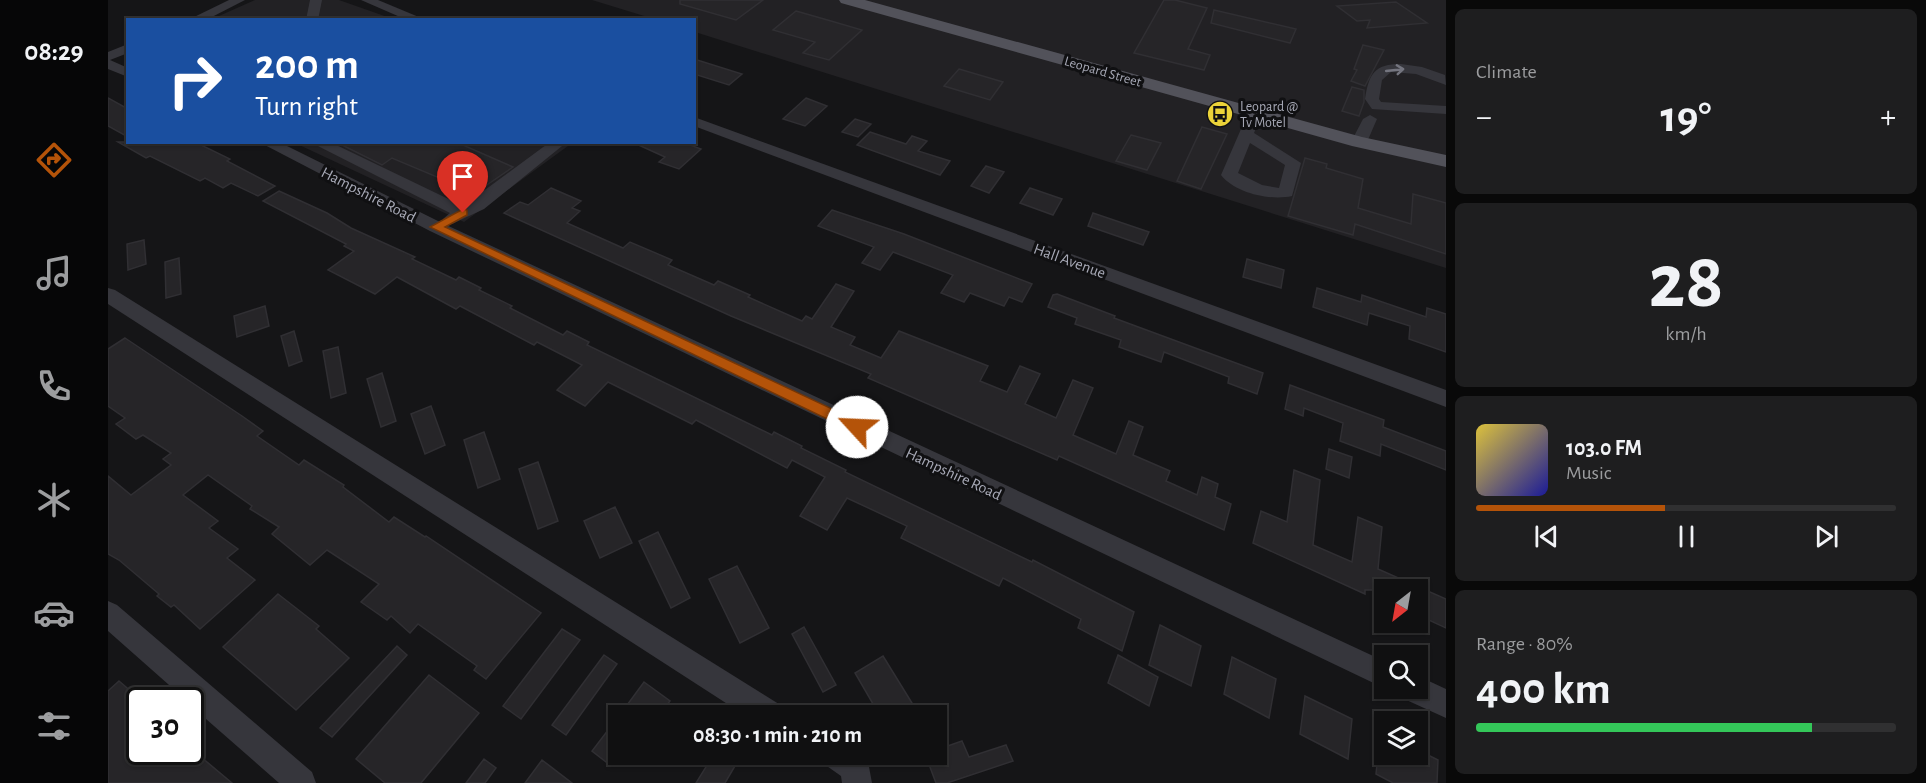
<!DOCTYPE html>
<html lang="en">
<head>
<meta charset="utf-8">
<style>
  :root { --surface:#101011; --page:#1e1e1f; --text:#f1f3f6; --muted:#9c9d9f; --line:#303031; --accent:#b45309 }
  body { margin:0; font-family:"Alegreya Sans",sans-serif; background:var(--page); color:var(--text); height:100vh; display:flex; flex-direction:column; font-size:22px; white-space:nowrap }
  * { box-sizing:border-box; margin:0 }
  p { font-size:20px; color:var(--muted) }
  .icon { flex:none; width:33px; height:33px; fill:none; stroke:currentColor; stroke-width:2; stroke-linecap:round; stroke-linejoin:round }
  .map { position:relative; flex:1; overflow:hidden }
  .side { display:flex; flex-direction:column; gap:9px; padding:9px; background:#090909; width:480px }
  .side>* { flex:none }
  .top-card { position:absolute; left:18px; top:18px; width:570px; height:126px; border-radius:0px; box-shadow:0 2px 4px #0004,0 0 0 2px var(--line); background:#1a4fa0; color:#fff; overflow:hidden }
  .needle { width:39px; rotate:211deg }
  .fabs { position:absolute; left:1266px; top:579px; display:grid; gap:12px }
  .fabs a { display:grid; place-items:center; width:54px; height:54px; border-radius:0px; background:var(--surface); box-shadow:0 2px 4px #0004,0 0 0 2px var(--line); font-size:30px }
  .speed { position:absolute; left:18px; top:687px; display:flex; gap:12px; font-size:30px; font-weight:700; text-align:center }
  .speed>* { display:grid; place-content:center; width:78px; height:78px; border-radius:50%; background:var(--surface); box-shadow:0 2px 4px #0004,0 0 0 2px var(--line); line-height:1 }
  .speed .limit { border:3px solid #111; border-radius:9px; background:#fff; color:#111 }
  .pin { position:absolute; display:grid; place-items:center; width:51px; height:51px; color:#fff; margin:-62px -26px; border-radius:50% 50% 50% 0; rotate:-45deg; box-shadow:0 0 6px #0007 }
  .pin .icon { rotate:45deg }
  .me { position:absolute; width:66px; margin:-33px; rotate:295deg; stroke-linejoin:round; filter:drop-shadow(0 0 4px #0008) }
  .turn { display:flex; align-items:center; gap:21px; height:126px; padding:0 30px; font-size:27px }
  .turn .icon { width:78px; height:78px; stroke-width:2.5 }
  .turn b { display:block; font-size:42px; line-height:51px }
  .big { font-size:45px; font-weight:700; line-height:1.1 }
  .side .widget { flex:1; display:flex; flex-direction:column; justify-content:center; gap:9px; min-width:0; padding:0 21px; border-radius:9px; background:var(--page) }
  .side .dial { align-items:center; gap:0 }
  .dial b { font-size:78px; line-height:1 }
  .song { display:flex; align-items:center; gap:18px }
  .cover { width:72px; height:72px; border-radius:9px; background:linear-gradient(135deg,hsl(50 70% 55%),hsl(240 70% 35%)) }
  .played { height:6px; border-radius:3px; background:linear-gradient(90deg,var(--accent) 45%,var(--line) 45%) }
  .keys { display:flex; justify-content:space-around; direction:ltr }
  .heat { display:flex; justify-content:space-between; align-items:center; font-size:33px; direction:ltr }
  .charge { height:9px; border-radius:4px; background:linear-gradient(90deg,#34c759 80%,var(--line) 0) }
  .trip { position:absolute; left:500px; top:705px; width:339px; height:60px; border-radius:0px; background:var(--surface); box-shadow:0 2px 4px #0004,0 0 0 2px var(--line); font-weight:700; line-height:60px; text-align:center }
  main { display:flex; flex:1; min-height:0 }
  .dock { display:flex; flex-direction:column; width:108px; justify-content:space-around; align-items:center; background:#060607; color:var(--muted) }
  .dock .icon { width:42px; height:42px }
  .dock .current { color:var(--accent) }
  .dock b { font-size:27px; color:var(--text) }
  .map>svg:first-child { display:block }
  .built { fill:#222124 }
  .building { fill:#262528; stroke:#302f33; stroke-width:1.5 }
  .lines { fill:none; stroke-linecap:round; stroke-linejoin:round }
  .minor { fill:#36363c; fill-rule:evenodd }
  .major { fill:#52525a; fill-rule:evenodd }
  .oneway { stroke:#74757f }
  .route { fill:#b45309; stroke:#753606; stroke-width:1.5 }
  .labels { text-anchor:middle; stroke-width:6; stroke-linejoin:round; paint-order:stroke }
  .far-street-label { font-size:14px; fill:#a7a9b6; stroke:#101012 }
  .far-poi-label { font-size:14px; fill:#a7a9b6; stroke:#101012; text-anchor:start }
  .street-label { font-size:16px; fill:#a7a9b6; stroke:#101012 }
</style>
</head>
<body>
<main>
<nav class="dock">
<b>08:29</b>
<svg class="icon current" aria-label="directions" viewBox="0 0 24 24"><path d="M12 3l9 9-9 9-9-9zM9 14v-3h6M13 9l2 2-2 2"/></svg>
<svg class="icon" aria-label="music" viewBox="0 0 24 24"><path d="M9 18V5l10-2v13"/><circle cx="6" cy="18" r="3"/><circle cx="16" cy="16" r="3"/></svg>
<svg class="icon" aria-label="phone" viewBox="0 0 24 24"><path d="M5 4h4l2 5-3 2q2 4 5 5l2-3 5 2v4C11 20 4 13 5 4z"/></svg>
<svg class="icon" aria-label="climate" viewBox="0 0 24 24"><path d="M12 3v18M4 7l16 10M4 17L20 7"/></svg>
<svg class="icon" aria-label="car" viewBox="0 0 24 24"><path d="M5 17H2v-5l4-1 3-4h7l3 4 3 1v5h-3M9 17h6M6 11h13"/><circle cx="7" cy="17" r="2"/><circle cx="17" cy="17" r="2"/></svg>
<svg class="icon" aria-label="filters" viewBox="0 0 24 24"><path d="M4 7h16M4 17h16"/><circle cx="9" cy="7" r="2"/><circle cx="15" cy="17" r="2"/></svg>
</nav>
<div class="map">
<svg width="1338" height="783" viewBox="0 0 1338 783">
  <rect width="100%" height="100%" fill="#151517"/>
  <g class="built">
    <path d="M147,0h84l54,19 -183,1z"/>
    <path d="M484,0h854v268l-751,-236 -1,-12 -40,-1z"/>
    <path d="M187,143h277l-108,79z"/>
  </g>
  <g class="building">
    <path d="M572,0h83l-27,20 -56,-16z"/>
    <path d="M1056,0h11l32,8 -19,41 22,6 -6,15 -70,-17z"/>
    <path d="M1288,2l31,21 -60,5 3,-8 -13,1 -20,-15z"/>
    <path d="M1106,10l82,19 -6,14 -79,-20z"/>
    <path d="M688,11l35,10 31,9 -33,30 -26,-7 12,-11 -42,-12z"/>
    <path d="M1255,45l21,5 -19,36 -14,-5 6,-11 -3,-1z"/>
    <path d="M586,59l48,15 -13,11 -35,-11z"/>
    <path d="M851,69l17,5 27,8 -13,18 -46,-14z"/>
    <path d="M1244,87l12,3v12l-5,14 -17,-5z"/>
    <path d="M0,98l20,11v28l-20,-11z"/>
    <path d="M698,98l21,8 -22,20 -22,-7z"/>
    <path d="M747,119l16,5 -13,13 -16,-5z"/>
    <path d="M1094,127l25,7 -26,55 -24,-8z"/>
    <path d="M762,132l36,12 6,-8 15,5 -9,10 32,10 -10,14 -83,-30z"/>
    <path d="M1023,135l30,8 -14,27 -31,-9z"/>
    <path d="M10,142h77l35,17 -3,2 48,25 -17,10 -27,-13 -8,5 -18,-10 -5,3 -50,-25 -4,2z"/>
    <path d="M228,142h120l57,25 -38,26 -83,-35 -10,7z"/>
    <path d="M524,142h50l19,7 -22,20 -20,-7 6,-5z"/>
    <path d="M1197,158l22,6 -1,4 37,11 -5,29 53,16 2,-30 33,9v51l-91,-30 -2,11 -65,-19z"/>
    <path d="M878,166l18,6 -15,21 -18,-7z"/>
    <path d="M443,188l30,13 -9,7 8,3 -13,12 56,25 7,-6 42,18 -4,5 46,20 4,-4 32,14 -2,2 54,24 4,-5 6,3 24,-35 18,7 -23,36 24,10 -5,8 31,13 18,-27 89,35 -8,15 27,11 13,-26 20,8 -15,30 31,14 17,-38 20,8 -20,47 43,19 13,-33 14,6 -10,28 37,16 -4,10 31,14 5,-18 16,7 -3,13 16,7 -7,26 -165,-74 -2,4 -189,-82 3,-4 -140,-58 -227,-103 16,-11 8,3z"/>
    <path d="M922,188l32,11 -9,16 -33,-12z"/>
    <path d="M171,191l48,22 24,15 64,29 -3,2 44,21 3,-3 22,11 -2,2 33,16 -2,2 53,27 4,-4 22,11 -2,3 185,90 2,-3 28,14 -1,2 45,22 -1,2 187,90 1,-2 101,52 -12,39 -44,-23 3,-9 -78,-41 -4,8 -98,-48 6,-12 -60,-28 -20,32 -27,-14 25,-39 -33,-17 -5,8 -91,-48 -4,4 -84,-42 -23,24 -28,-16 25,-25 -45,-23 -3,3 -74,-39 -4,3 -59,-32 -22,17 -47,-24 26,-19 -10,-5 2,-2 -83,-43z"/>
    <path d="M724,210l72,24 128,50 -10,18 -13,-5 -5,9 -34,-13 -6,9 -23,-9 12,-18 -60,-23 -13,18 -18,-7 12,-16 -56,-21z"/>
    <path d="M985,213l56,19 -6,13 -55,-19z"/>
    <path d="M36,240l2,24 -18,6 -1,-26z"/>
    <path d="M71,258l2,36 -15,4 -1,-36z"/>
    <path d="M1139,259l37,11 -3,18 -38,-11z"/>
    <path d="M1209,288l44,14 1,-7 64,22 1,-9 19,6v38l-37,-13 1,-13 -41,-13 -2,12 -54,-18z"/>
    <path d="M949,294l58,22 -1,2 149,55 -6,21 -29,-11 1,-6 -65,-25 -3,10 -42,-15 2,-7 -46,-16 2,-6 -29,-11 5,-12z"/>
    <path d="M157,306l4,20 -32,11 -3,-21z"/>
    <path d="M186,331l8,30 -13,5 -8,-30z"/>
    <path d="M17,338l117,78 21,15 -6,5 42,29 5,-5 40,25 -1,2 46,35 5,-5 31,20 1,-1 115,77 -55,66 -12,-9 3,-4 -59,-42 -8,9 -19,-17 -4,4 -26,-18 18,-18 -52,-34 -17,15 -38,-31 7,-7 -29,-18 2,-3 -44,-31 -25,20 35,26 -9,7 29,21 -11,9 28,22 -55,49 -26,-24 -3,2 -14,-11 2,-2 -40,-34 -11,-6v-78l23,19 40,-30 -8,-6 8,-6 -28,-18 -7,4 -20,-15 9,-6 -17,-12v-57z"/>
    <path d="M230,347l8,46 -15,5 -8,-47z"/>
    <path d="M274,373l14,48 -15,6 -14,-48z"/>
    <path d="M1182,385l94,35 -1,7 63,24v19l-65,-26 -1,12 -40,-15 3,-18 -39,-15 -1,8 -18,-7z"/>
    <path d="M323,406l14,39 -20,9 -14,-40z"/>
    <path d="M376,432l16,47 -22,9 -14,-48z"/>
    <path d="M1221,449l23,8 -3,21 -23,-9z"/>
    <path d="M430,462l20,59 -20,8 -19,-60z"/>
    <path d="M1186,470l26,10 -7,65 39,17 6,-45 24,10 -4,42 68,30v29l-28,-13v-25h-53v4l-112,-51 8,-32 26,11z"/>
    <path d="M507,507l17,36 -32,15 -16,-37z"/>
    <path d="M550,532l32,66 -19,10 -32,-67z"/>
    <path d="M629,566l32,62 -29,15 -31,-64z"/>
    <path d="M170,594l41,32 -3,3 33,29 -53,52 -73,-63z"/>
    <path d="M1052,625l41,21 -10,40 -42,-21z"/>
    <path d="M696,627l32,58 -13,7 -31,-58z"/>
    <path d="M454,629l18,11 -59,79 -18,-13z"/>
    <path d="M289,646l10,9 -75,82 -12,-9z"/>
    <path d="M496,655l13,9 -51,71 -14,-10z"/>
    <path d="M1010,655l40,22 -9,29 -41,-23z"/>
    <path d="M775,656l37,60h-40l-25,-43z"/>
    <path d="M1124,657l44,22 -7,39 -45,-24z"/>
    <path d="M321,675l50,38 -58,70h-36l-29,-24z"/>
    <path d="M11,681l21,18v53h55l37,31h-124v-92z"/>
    <path d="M536,682l26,19 -11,15h-40z"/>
    <path d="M1197,696l47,23 -4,40 -48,-25z"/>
    <path d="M510,717v28l-12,17 -14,-11z"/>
    <path d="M854,741l7,16 37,-12 7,16 -66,22h-11l-11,-29h11v-4z"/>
    <path d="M1310,750l20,10 -1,23h-44l-17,-9 2,-20h40z"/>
    <path d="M606,754h28l-17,29h-29z"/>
    <path d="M376,759l12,9 -11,15h-19z"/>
    <path d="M434,760l30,23h-47z"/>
  </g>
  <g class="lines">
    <g class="minor">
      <path d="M121,0h16l-39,20h-18z"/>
      <path d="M202,0h12l-4,20h-12z"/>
      <path d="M253,0h17l48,20h-19z"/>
      <path d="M20,44v9l-18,7 18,8v9l-20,-8v-17z"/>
      <path d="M1293,64l21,3 23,8 1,10 -30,-11 -25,-2 -9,8 -3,19 2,3 65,4v8l-74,-5 -7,-10c4,-25 9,-35 36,-35z"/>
      <path d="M1147,109l7,4 -8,20 47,30 -9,33c-22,5 -57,-3 -71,-21l27,-62zM1142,143l35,22 -6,23 -17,-3 -24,-12z"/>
      <path d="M1262,115l7,4 -10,23 -3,3h-10l-3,-3 12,-23z"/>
      <path d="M586,117l752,273v17l-752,-281z"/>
      <path d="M151,142h20l163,81 942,438v27l-954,-457z"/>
      <path d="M202,142h20l133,64 87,-64h17l-83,67 -32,15 -6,-1 -3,-4 7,-6z"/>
      <path d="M0,288l7,2 667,416 4,10h-40l-638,-412z"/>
      <path d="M0,601l9,4 195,167 4,11h-37l-89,-78v-5h-4l-78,-69z"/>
      <path d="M1310,676l28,13v29l-44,-20 -4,-10h20z"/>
      <path d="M712,754h41l8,13 3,16h-30l-1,-7 -17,-12z"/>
    </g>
    <path class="major" d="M731,0h26l497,137 84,18v12l-94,-21 -511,-143z"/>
  </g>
  <defs><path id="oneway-shaft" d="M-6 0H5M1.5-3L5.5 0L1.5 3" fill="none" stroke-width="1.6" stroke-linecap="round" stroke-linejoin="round" transform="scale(1.5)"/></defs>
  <use class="oneway" href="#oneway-shaft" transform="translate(1287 70) rotate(-6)"/>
  <path class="route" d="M355,209l4,1v5l-22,12 417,196 2,4 -2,4h-10l-422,-204z"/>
  <defs>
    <g id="bus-disc" transform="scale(1.35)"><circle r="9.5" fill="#ebd339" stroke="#101012"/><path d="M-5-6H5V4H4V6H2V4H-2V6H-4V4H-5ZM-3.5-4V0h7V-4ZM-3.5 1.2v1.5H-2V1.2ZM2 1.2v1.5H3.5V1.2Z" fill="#111"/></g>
  </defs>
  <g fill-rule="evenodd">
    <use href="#bus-disc" x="1112" y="114"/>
  </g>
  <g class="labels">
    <g class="far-street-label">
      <text transform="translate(995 71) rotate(16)" y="5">Leopard Street</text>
    </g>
    <g class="far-poi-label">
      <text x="1132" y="111">Leopard @<tspan x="1132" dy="16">Tv Motel</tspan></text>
    </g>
    <g class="street-label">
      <text transform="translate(261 194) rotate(27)" y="6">Hampshire Road</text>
      <text transform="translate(962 260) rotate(20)" y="6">Hall Avenue</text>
      <text transform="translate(846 473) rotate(25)" y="6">Hampshire Road</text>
    </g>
  </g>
</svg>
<div class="fabs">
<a><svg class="needle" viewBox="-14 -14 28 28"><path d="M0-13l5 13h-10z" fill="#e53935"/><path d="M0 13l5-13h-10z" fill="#9c9d9f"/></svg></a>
<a><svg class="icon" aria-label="search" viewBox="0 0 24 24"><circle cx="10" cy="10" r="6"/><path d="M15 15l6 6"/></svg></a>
<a><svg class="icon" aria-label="layers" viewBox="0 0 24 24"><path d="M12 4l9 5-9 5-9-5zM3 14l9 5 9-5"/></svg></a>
</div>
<div class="speed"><div class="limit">30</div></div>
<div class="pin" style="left:355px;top:213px;background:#d93025"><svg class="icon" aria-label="arrive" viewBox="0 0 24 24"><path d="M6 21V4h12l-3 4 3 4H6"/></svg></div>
<svg class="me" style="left:749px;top:427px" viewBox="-20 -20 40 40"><circle r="19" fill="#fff"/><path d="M0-13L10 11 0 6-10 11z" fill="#b45309"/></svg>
<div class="trip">08:30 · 1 min · 210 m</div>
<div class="top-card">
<div class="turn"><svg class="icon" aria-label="right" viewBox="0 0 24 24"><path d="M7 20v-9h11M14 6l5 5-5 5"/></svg><div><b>200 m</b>Turn right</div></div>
</div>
</div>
<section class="side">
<div class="widget"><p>Climate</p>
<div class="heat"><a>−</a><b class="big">19°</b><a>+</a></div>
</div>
<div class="widget dial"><b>28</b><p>km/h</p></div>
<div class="widget">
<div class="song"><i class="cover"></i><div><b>103.0 FM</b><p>Music</p></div></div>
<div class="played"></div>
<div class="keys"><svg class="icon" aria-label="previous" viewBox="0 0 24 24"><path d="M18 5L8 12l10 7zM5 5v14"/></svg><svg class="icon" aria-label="pause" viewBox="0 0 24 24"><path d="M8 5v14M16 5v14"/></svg><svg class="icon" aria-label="next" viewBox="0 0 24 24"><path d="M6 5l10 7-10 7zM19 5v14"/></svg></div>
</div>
<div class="widget"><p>Range · 80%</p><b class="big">400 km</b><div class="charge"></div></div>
</section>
</main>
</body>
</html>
